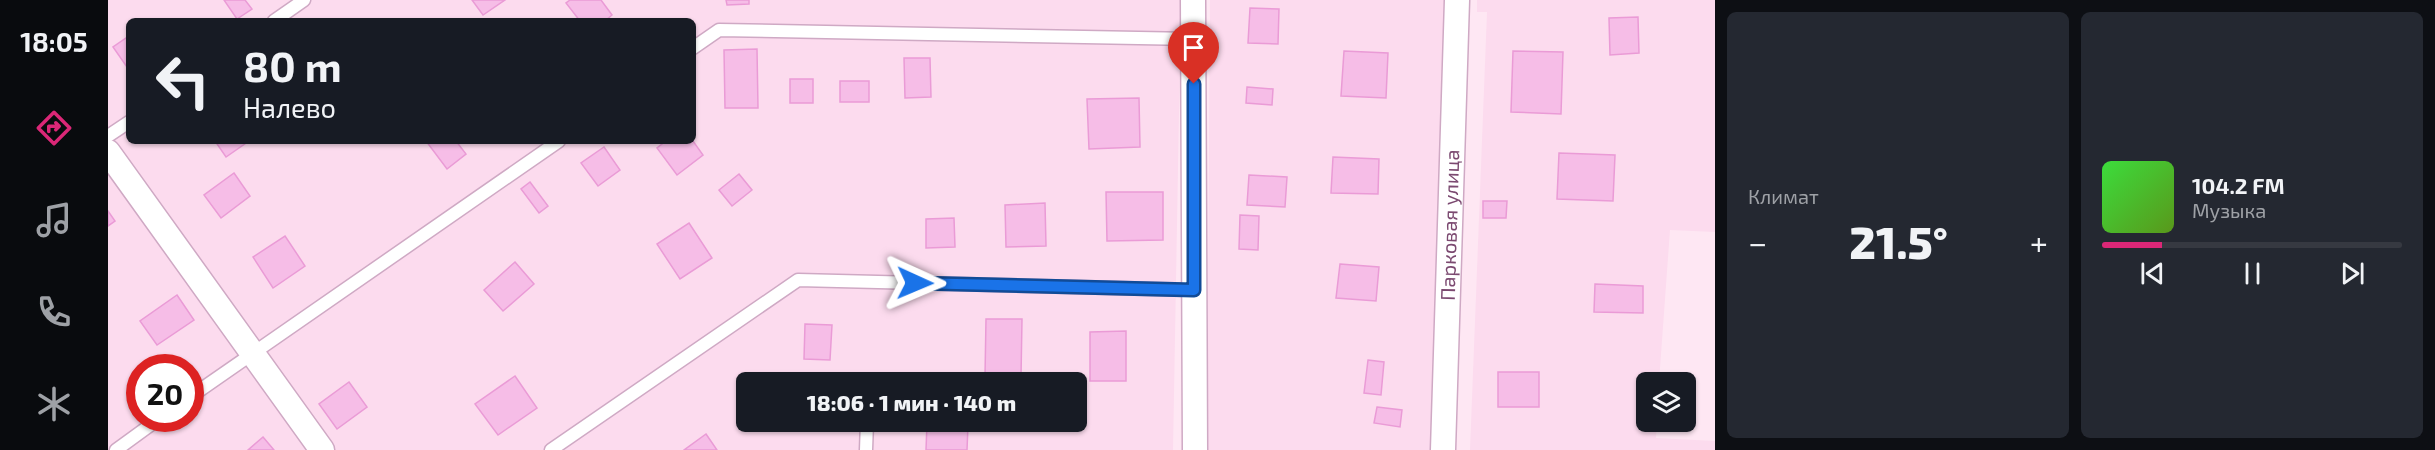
<!DOCTYPE html>
<html lang="ru">
<head>
<meta charset="utf-8">
<style>
  :root { --surface:#171b24; --page:#242831; --text:#f1f3f6; --muted:#9ea1a6; --line:#363941; --accent:#db2777 }
  body { margin:0; font-family:"Exo 2",sans-serif; background:var(--page); color:var(--text); height:100vh; display:flex; flex-direction:column; font-size:22px; white-space:nowrap }
  * { box-sizing:border-box; margin:0 }
  p { font-size:20px; color:var(--muted) }
  .icon { flex:none; width:33px; height:33px; fill:none; stroke:currentColor; stroke-width:2; stroke-linecap:round; stroke-linejoin:round }
  .map { position:relative; flex:1; overflow:hidden }
  .drawer { display:flex; flex-direction:column; gap:12px; padding:12px; background:#0d0f14; width:720px }
  .drawer>* { flex:none }
  .guide { position:absolute; left:18px; top:18px; width:570px; height:126px; border-radius:9px; box-shadow:0 2px 4px #0004; background:#171b24; color:var(--text); overflow:hidden }
  .controls { position:absolute; left:1528px; top:372px; display:grid; gap:12px }
  .controls a { display:grid; place-items:center; width:60px; height:60px; border-radius:9px; background:var(--surface); box-shadow:0 2px 4px #0004; font-size:30px }
  .speed { position:absolute; left:18px; top:354px; display:flex; gap:12px; font-size:30px; font-weight:700; text-align:center }
  .speed>* { display:grid; place-content:center; width:78px; height:78px; border-radius:50%; background:var(--surface); box-shadow:0 2px 4px #0004; line-height:1 }
  .speed .limit { border:9px solid #d22; background:#fff; color:#111 }
  .pin { position:absolute; display:grid; place-items:center; width:51px; height:51px; color:#fff; margin:-62px -26px; border-radius:50% 50% 50% 0; rotate:-45deg; box-shadow:0 0 6px #0007 }
  .pin .icon { rotate:45deg }
  .me { position:absolute; width:66px; margin:-33px; rotate:91deg; stroke-linejoin:round; filter:drop-shadow(0 0 4px #0008) }
  .turn { display:flex; align-items:center; gap:21px; height:126px; padding:0 18px; font-size:27px }
  .turn .icon { width:78px; height:78px; stroke-width:2.5 }
  .turn b { display:block; font-size:42px; line-height:51px }
  .big { font-size:45px; font-weight:800; line-height:1.1 }
  .drawer .tile { flex:1; display:flex; flex-direction:column; justify-content:center; gap:9px; min-width:0; padding:0 21px; border-radius:9px; background:var(--page) }
  .song { display:flex; align-items:center; gap:18px }
  .cover { width:72px; height:72px; border-radius:9px; background:linear-gradient(135deg,hsl(120 70% 55%),hsl(90 70% 35%)) }
  .played { height:6px; border-radius:3px; background:linear-gradient(90deg,var(--accent) 20%,var(--line) 20%) }
  .keys { display:flex; justify-content:space-around; direction:ltr }
  .heat { display:flex; justify-content:space-between; align-items:center; font-size:33px; direction:ltr }
  .drawer .tiles { flex:1; display:grid; gap:12px; grid-template-columns:repeat(2,1fr) }
  .trip { position:absolute; left:628px; top:372px; width:351px; height:60px; border-radius:9px; background:var(--surface); box-shadow:0 2px 4px #0004; font-weight:800; line-height:60px; text-align:center }
  main { display:flex; flex:1; min-height:0 }
  .tab-bar { display:flex; flex-direction:column; width:108px; justify-content:space-around; align-items:center; background:#090b0e; color:var(--muted) }
  .tab-bar .icon { width:42px; height:42px }
  .tab-bar .selected { color:var(--accent) }
  .tab-bar b { font-size:27px; color:var(--text) }
  .map>svg:first-child { display:block }
  .residential { fill:#fcdbee; fill-rule:evenodd }
  .building { fill:#f6bde7; stroke:#ea9bd6; stroke-width:1.5 }
  .lines { fill:none; stroke-linecap:round; stroke-linejoin:round }
  .service-casing { stroke:#cfa9c4; stroke-width:15 }
  .minor-casing { stroke:#cfa9c4; stroke-width:27 }
  .service { stroke:#fff; stroke-width:12 }
  .minor { stroke:#fff; stroke-width:24 }
  .route-casing { stroke:#114b97; stroke-width:15 }
  .route { stroke:#1a73e8; stroke-width:10 }
  .labels { text-anchor:middle; stroke-width:5; stroke-linejoin:round; paint-order:stroke }
  .street-label { font-size:20px; fill:#7b4970; stroke:#fff0f8 }
</style>
</head>
<body>
<main>
<nav class="tab-bar">
<b>18:05</b>
<svg class="icon selected" aria-label="directions" viewBox="0 0 24 24"><path d="M12 3l9 9-9 9-9-9zM9 14v-3h6M13 9l2 2-2 2"/></svg>
<svg class="icon" aria-label="music" viewBox="0 0 24 24"><path d="M9 18V5l10-2v13"/><circle cx="6" cy="18" r="3"/><circle cx="16" cy="16" r="3"/></svg>
<svg class="icon" aria-label="phone" viewBox="0 0 24 24"><path d="M5 4h4l2 5-3 2q2 4 5 5l2-3 5 2v4C11 20 4 13 5 4z"/></svg>
<svg class="icon" aria-label="climate" viewBox="0 0 24 24"><path d="M12 3v18M4 7l16 10M4 17L20 7"/></svg>
</nav>
<div class="map">
<svg width="1607" height="450" viewBox="0 0 1607 450">
  <rect width="100%" height="100%" fill="#fee7f3"/>
  <g class="residential">
    <path d="M0,0h1073l-8,450h-1065zM21,21h564v120h-564zM32,368h50v50h-50zM639,382h330v40h-330z"/>
    <path d="M1102,0h243l-16,450h-230z"/>
    <path d="M1369,0h238v232l-45,-2 -11,152h-12v40h10l-1,16 59,3v9h-245l17,-438h-10z"/>
  </g>
  <g class="building">
    <path d="M116,0h21l7,9 -15,10z"/>
    <path d="M364,0h33l-22,15z"/>
    <path d="M462,0h31l11,15 -7,6h-25l-14,-18z"/>
    <path d="M618,0h23v4l-22,1z"/>
    <path d="M1142,8l29,1 -1,35 -30,-1z"/>
    <path d="M1530,17l1,36 -29,2 -1,-37z"/>
    <path d="M21,36v29l-2,2 -14,-20z"/>
    <path d="M649,49l1,59h-33l-1,-58z"/>
    <path d="M1236,51l44,2 -2,45 -45,-2z"/>
    <path d="M1405,51l50,1 -2,62 -50,-2z"/>
    <path d="M796,58h26l1,39 -26,1z"/>
    <rect x="682" y="79" width="23" height="24"/>
    <rect x="732" y="81" width="29" height="21"/>
    <path d="M1139,87l26,2 -1,16 -26,-2z"/>
    <path d="M1031,98l1,49 -51,2 -2,-50z"/>
    <path d="M107,141h34l-23,16z"/>
    <path d="M318,141h30l10,13 -19,15z"/>
    <path d="M558,141h27l10,14 -26,20 -20,-27z"/>
    <path d="M496,147l16,23 -22,16 -17,-23z"/>
    <path d="M1451,153l56,2 -2,46 -56,-2z"/>
    <path d="M1225,157l46,2 -1,35 -47,-1z"/>
    <path d="M126,173l16,23 -29,22 -17,-23z"/>
    <path d="M631,174l13,16 -20,16 -13,-16z"/>
    <path d="M1141,175l38,2 -2,30 -38,-2z"/>
    <path d="M422,182l18,24 -9,7 -18,-24z"/>
    <path d="M998,192h57v48l-56,1z"/>
    <path d="M1375,201h24l-1,17h-23z"/>
    <path d="M937,203l1,43 -40,1 -1,-42z"/>
    <path d="M0,211l7,10 -7,5z"/>
    <path d="M1132,215l19,1 -1,34 -19,-1z"/>
    <path d="M846,218l1,29 -29,1v-29z"/>
    <path d="M581,223l23,35 -32,21 -23,-35z"/>
    <path d="M177,236l20,30 -32,22 -20,-31z"/>
    <path d="M407,262l19,22 -31,27 -19,-21z"/>
    <path d="M1232,264l39,3 -3,34 -40,-3z"/>
    <path d="M1487,284l48,2v27l-49,-1z"/>
    <path d="M69,295l17,25 -37,25 -17,-24z"/>
    <path d="M878,319h36l-1,58 -36,-1z"/>
    <path d="M697,324l27,1 -2,35 -26,-1z"/>
    <path d="M1018,331v50h-36v-49z"/>
    <path d="M1260,360l16,2 -3,33 -17,-2z"/>
    <rect x="1390" y="372" width="41" height="35"/>
    <path d="M407,376l22,32 -39,27 -23,-31z"/>
    <path d="M241,382l18,25 -30,22 -18,-25z"/>
    <path d="M1269,407l25,3 -2,17 -26,-4z"/>
    <path d="M819,423l41,2 -1,25h-41z"/>
    <path d="M598,434l11,16h-33z"/>
    <path d="M155,437l11,13h-26z"/>
  </g>
  <g class="lines">
    <g class="service-casing">
      <g id="service">
        <path d="M166,21l30,-21"/>
        <path d="M585,48l26,-18 474,9"/>
        <path d="M0,136l21,-14"/>
        <path d="M82,397l369,-256"/>
        <path d="M8,450l44,-32"/>
        <path d="M443,450l247,-170 396,10"/>
        <path d="M758,450l1,-28"/>
      </g>
    </g>
    <g class="minor-casing">
      <g id="minor">
        <path d="M1085,0l2,450"/>
        <path d="M0,152l214,298"/>
        <path id="s1" d="M1335,450l14,-450"/>
      </g>
    </g>
    <use href="#service" class="service"/>
    <use href="#minor" class="minor"/>
  </g>
  <g class="lines">
    <g class="route-casing">
      <path id="route" d="M807,283l279,7v-206"/>
    </g>
    <use href="#route" class="route"/>
  </g>
  <g class="labels">
    <g class="street-label">
      <text dy="7" stroke="none"><textPath href="#s1" startOffset="225">Парковая улица</textPath></text>
    </g>
  </g>
</svg>
<div class="controls">
<a><svg class="icon" aria-label="layers" viewBox="0 0 24 24"><path d="M12 4l9 5-9 5-9-5zM3 14l9 5 9-5"/></svg></a>
</div>
<div class="speed"><div class="limit">20</div></div>
<div class="pin" style="left:1086px;top:84px;background:#d93025"><svg class="icon" aria-label="arrive" viewBox="0 0 24 24"><path d="M6 21V4h12l-3 4 3 4H6"/></svg></div>
<svg class="me" style="left:807px;top:283px" viewBox="-20 -20 40 40"><path d="M0-17L14 15 0 8-14 15z" fill="#1a73e8" stroke="#fff" stroke-width="4"/></svg>
<div class="trip">18:06 · 1 мин · 140 m</div>
<div class="guide">
<div class="turn"><svg class="icon" aria-label="left" viewBox="0 0 24 24"><path d="M17 20v-9H6M10 6l-5 5 5 5"/></svg><div><b>80 m</b>Налево</div></div>
</div>
</div>
<section class="drawer">
<div class="tiles">
<div class="tile"><p>Климат</p>
<div class="heat"><a>−</a><b class="big">21.5°</b><a>+</a></div>
</div>
<div class="tile">
<div class="song"><i class="cover"></i><div><b>104.2 FM</b><p>Музыка</p></div></div>
<div class="played"></div>
<div class="keys"><svg class="icon" aria-label="previous" viewBox="0 0 24 24"><path d="M18 5L8 12l10 7zM5 5v14"/></svg><svg class="icon" aria-label="pause" viewBox="0 0 24 24"><path d="M8 5v14M16 5v14"/></svg><svg class="icon" aria-label="next" viewBox="0 0 24 24"><path d="M6 5l10 7-10 7zM19 5v14"/></svg></div>
</div>
</div>
</section>
</main>
</body>
</html>
